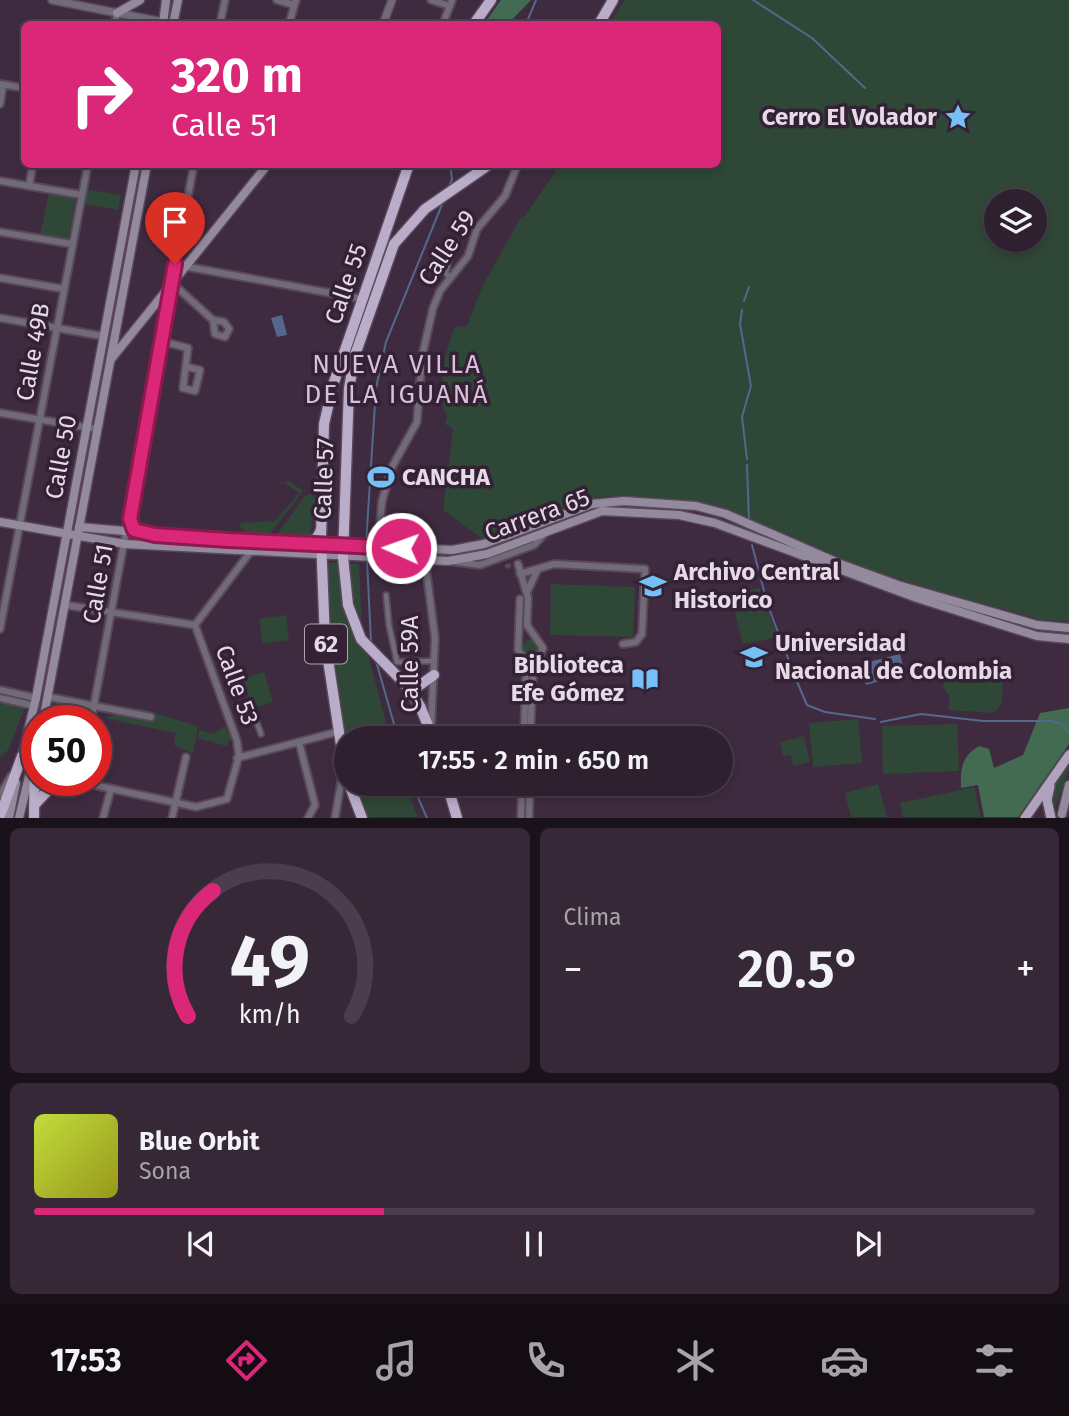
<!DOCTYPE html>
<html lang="es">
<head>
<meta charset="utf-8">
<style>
  :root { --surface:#2f2030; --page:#372838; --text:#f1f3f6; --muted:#a7a3ab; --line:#4a3e4c; --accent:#db2777 }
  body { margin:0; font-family:"Fira Sans",sans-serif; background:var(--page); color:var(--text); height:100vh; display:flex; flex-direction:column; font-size:26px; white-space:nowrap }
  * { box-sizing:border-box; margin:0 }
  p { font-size:23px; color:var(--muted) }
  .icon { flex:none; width:38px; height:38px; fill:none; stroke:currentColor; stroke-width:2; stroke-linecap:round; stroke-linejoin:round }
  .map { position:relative; height:818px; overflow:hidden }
  .sheet { display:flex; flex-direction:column; gap:10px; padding:10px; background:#1a121a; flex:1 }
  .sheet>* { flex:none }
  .top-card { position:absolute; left:21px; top:21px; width:700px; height:147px; border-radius:10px; box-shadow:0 4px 10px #0003,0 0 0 2px var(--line); background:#db2777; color:#fff; overflow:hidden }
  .buttons { position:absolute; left:984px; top:189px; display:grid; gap:14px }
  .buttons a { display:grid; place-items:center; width:63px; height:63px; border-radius:50%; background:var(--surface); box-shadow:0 4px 10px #0003,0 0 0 2px var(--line); font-size:35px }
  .speed { position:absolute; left:21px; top:705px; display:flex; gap:14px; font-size:35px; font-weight:700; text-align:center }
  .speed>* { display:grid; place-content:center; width:91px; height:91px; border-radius:50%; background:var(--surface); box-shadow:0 4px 10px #0003,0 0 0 2px var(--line); line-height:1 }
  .speed .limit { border:10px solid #d22; background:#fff; color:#111 }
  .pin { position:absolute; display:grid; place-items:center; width:60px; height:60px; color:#fff; margin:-72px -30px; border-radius:50% 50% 50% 0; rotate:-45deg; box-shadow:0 0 7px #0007 }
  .pin .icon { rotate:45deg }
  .me { position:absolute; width:77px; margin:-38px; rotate:272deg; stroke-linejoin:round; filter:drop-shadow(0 0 5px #0008) }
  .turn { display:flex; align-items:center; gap:24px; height:147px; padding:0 35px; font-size:32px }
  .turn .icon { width:91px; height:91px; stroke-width:2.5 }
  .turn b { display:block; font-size:49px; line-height:60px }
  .big { font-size:52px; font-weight:600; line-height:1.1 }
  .sheet .widget { flex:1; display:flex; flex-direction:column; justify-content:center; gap:10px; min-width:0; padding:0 24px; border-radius:10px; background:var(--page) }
  .sheet .dial { align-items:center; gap:0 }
  .dial svg { height:182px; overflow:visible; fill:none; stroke:var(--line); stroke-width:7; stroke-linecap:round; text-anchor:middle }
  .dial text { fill:var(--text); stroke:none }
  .song { display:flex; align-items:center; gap:21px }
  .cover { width:84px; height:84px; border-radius:10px; background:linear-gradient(135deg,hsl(70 70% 55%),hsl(60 70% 35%)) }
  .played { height:7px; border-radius:4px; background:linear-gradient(90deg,var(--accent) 35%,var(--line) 35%) }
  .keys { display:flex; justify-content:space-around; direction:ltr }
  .heat { display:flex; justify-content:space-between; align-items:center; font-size:38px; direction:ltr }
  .sheet .tiles { flex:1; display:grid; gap:10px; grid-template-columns:1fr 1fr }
  .widget:last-child { grid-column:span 2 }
  .trip { position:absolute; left:334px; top:726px; width:399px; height:70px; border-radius:35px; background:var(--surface); box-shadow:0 4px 10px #0003,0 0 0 2px var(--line); font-weight:600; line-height:70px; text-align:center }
  .tabs { display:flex; height:112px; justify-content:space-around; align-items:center; background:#130d13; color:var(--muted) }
  .tabs .icon { width:49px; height:49px }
  .tabs .on { color:var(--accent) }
  .tabs b { font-size:32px; color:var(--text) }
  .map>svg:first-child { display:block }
  .green { fill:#2e4736; fill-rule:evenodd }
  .forest { fill:#436b51 }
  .water { fill:#53688c }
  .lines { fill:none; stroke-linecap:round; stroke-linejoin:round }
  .stream { stroke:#53688c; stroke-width:2 }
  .minor-tunnel { stroke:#584559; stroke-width:6; stroke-dasharray:6 3; stroke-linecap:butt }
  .pedestrian-casing { stroke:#5a475b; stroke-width:8 }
  .minor-casing { stroke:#5a475b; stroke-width:10 }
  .tertiary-casing { stroke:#5a475b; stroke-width:10 }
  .secondary-casing { stroke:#5a475b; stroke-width:11 }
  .primary-casing { stroke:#5a475b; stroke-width:12 }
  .trunk-casing { stroke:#5a475b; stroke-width:13 }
  .pedestrian { stroke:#716b78; stroke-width:4.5 }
  .minor { stroke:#716b78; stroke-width:6 }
  .tertiary { stroke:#716b78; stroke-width:7 }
  .secondary { stroke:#948a9e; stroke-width:8 }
  .primary { stroke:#aea2bc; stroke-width:9 }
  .trunk { stroke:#baadca; stroke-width:10 }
  .route-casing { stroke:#8e194d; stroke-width:18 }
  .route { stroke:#db2777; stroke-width:12 }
  .labels { text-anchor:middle; stroke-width:7; stroke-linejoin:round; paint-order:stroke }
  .shield { fill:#342135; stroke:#b1a2b2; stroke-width:2 }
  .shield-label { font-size:23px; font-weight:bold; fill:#e7dae7 }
  .poi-label { font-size:24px; font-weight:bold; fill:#e7dae7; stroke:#342135; text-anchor:start }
  .street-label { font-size:24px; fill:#e7dae7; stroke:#342135 }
  .neighbourhood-label { font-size:26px; letter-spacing:2px; fill:#d9bfd9; stroke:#342135 }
</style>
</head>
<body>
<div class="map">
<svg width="1069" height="818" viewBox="0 0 1069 818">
  <rect width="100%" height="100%" fill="#3f2b40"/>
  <g class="green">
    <path d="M625,0h444v621l-27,-1c-57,-17 -117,-31 -173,-51 -85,-31 -166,-77 -259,-73 -34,1 -91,31 -125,45l-42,-31 10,-81 -8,-5 2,-8c-12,-16 -1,-72 8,-89l12,-1 15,-39 39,-70 4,-1 35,-51 158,-1v-140h-109zM996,201h38v39h-38z"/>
    <path d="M85,189l36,6 -3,15 -35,-6z"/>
    <path d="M49,192l27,5 -8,45 -28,-6z"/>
    <path d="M289,481l14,10 -34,44 -20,-1 -7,-5 -3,-6 36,-2 24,-28 -14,-10 -10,2z"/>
    <path d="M311,494l5,4 -6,36 -6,4 -28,-2 29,-40z"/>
    <path d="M328,562l31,2 3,68 28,106h-44v11l-15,-109z"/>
    <path d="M551,584l84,3 -2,50 -83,-2z"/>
    <path d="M759,588l19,49 -35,7 -13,-50z"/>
    <path d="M286,615l3,25 -26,4 -4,-25z"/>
    <circle cx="531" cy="648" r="9"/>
    <path d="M951,666l43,1 9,10 -1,27 -8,9 -45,-3v-15l-7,-9 8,-8z"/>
    <path d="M264,672l9,30 -21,7 -9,-31z"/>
    <path d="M56,701l32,7 -2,13h-33z"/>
    <path d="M0,702l25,5 -17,43 -8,7z"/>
    <path d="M139,708l59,18 -5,28 -19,-9 2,-12 -72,-15z"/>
    <path d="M858,719l4,44 -49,4 -4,-44z"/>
    <path d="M957,724l2,47 -76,3 -1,-48z"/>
    <path d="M224,726l8,11 -6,9 -28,-8 1,-8 15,4z"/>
    <path d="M804,736l6,26 -17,4 -2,-11 -8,1 -3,-14z"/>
    <path d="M1069,761v9l-16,43c-6,-20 5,-36 16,-52z"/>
    <path d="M355,784h49l14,33h-50z"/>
    <path d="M878,784l9,33h-36l-6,-24z"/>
    <path d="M974,787l7,30h-78l-3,-14z"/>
  </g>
  <g class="forest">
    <path d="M501,0h30l-23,24h-24z"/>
    <path d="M1069,708v36l-51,73h-34l-6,-32 -17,3c-1,-19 1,-32 18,-42l10,3 5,19 29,-13 17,-42z"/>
  </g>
  <g class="water">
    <path d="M282,315l5,20 -10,2 -6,-19z"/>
    <path d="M900,654l5,20 -39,11 -5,-21z"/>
  </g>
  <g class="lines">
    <g class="stream">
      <path d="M753,0l59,38 53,50"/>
      <path d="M526,24l10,-24"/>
      <path d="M449,187l3,-8 -2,-15"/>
      <path d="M744,301l5,-14"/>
      <path d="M742,310l-2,14 11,62 -9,31 5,42"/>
      <path d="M747,465l2,55"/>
      <path d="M366,544l10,-156 10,-46 57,-140"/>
      <path d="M752,545l16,61 23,60"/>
      <path d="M367,560l4,82"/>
      <path d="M376,661l22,77"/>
      <path d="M792,670l15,35 18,7 50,7"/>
      <path d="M881,722l40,-8 62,7h69l10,3 6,8"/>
      <path d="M412,784l15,34"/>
    </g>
    <path class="minor-tunnel" d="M507,564l2,4"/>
    <g class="pedestrian-casing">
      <g id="pedestrian">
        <path d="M438,254l11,4 -3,15 4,5"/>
        <path d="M387,570l36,-2"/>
        <path d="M386,595l3,30 8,37 35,-1"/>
        <path d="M252,710l9,24"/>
      </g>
    </g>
    <g class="minor-casing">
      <g id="minor">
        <path d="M277,0l17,5"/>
        <path d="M431,0l19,6"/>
        <path d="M115,24l2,-11"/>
        <path d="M220,24l5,-24"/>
        <path d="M289,24l7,-24"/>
        <path d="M443,24l9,-24"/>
        <path d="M0,84l24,4"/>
        <path d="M0,104l3,-19"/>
        <path d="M0,181l82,14"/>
        <path d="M29,186l4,-22"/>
        <path d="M0,232l72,12"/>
        <path d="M183,266l180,33"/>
        <path d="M0,278l64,11"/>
        <path d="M172,283l41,37 11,2 5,7 -4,8 -10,-3 -2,-14"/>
        <path d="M0,318l102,18"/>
        <path d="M161,341l27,7 -5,40 12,3 5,-21 -13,-3"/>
        <path d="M0,413l97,16"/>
        <path d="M401,548l-3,-11 -18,-12 2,-24 10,-34 25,-45 5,-65 11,-49 7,-17 28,-35 9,-27 28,-33 13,-32"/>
        <path d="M425,560l10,78 -4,91"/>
        <path d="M450,561l30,4 54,-20 13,-14"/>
        <path d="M518,564l10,34 -1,27 16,23 -10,23 -3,67"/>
        <path d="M520,574l34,-10 91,5 -3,65 -6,8 -13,2"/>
        <path d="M527,592l11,-23"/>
        <path d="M520,599l-2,51 7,9 1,10 -2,69"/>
        <path d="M65,605l130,20"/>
        <path d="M195,625l56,-74"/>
        <path d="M0,629l88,-465"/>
        <path d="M0,690l36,8"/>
        <path d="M49,697l102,20"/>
        <path d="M0,698l35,8"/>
        <path d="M91,721l103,-557"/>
        <path d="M299,742l16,63 -7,13"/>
        <path d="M237,758l100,-26"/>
        <path d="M71,780l125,27 31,-8 12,-43 -2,-15 -42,-116"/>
        <path d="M34,783l13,-3"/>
        <path d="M0,795l11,-19"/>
        <path d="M103,818l8,-29"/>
        <path d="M172,818l14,-61"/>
        <path d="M335,818l8,-47"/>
        <path d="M521,818l1,-34"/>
        <path d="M529,818l1,-34"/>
      </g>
    </g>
    <g class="tertiary-casing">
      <g id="tertiary">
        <path d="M52,0l111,22"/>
        <path d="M383,24l9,-24"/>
      </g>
    </g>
    <g class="secondary-casing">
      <g id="secondary">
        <path d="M117,13l23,-13"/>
        <path d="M163,24l3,-24"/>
        <path d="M173,24l5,-24"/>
        <path d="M112,358l156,-194"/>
        <path d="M130,519l1,6 7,7"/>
        <path d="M0,522l125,22 323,17 39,-7 115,-43 77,4 36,8 202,75 120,38 32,3"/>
        <path d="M79,527l149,13 224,10 32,-6 108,-40 32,-3 72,5 30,8 117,51 55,20 139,40 32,3"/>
        <path d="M43,721l104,-557"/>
        <path d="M21,760l15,-62 100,-534"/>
        <path d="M1062,814l7,-29"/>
        <path d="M9,818l7,-35"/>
        <path d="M19,818l18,-75"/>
      </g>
    </g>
    <g class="primary-casing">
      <g id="primary">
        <path d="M1050,786l-3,14 4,18"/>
        <path d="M1025,818l44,-63"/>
      </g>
    </g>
    <g class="trunk-casing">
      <g id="trunk">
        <path d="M474,24l17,-24"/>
        <path d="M599,24l14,-24"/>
        <path d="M306,543l11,-5 4,-8"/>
        <path d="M405,684l15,1 14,-10"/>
        <path d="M433,738l-13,-32 -15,-22 -44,-45 -13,-34 -5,-48 6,-169 6,-33 39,-111 31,-35 65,-45"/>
        <path d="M346,778l-21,-138 -4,-102 3,-114 9,-39 76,-221"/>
        <path d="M349,784l13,34"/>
        <path d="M447,784l10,34"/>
        <path d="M35,804l23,-24"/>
        <path d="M0,816l22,-60"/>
        <path d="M34,818l1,-68"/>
      </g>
    </g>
    <use href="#pedestrian" class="pedestrian"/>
    <use href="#minor" class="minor"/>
    <use href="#tertiary" class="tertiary"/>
    <use href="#secondary" class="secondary"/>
    <use href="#primary" class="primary"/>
    <use href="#trunk" class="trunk"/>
  </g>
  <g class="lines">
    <g class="route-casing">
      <path id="route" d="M175,264l-45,255 4,11 21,5 73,5 173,8"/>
    </g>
    <use href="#route" class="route"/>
  </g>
  <defs>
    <g id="sight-bare" transform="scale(2.1)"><path d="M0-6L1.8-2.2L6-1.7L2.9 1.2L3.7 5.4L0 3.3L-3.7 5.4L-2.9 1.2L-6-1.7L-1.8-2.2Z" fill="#75c0f6" stroke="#342135" stroke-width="2.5" paint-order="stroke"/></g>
    <g id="stadium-bare" transform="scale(2.1)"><path d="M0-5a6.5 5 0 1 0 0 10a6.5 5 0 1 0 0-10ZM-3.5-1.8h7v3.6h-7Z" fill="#75c0f6" stroke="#342135" stroke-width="2.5" paint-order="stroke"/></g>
    <g id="university-bare" transform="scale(2.1)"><path d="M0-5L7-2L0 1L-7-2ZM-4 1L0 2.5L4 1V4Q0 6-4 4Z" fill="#75c0f6" stroke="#342135" stroke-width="2.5" paint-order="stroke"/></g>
    <g id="library-bare" transform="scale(2.1)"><path d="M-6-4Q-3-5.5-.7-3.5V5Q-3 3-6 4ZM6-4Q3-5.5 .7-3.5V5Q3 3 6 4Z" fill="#75c0f6" stroke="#342135" stroke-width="2.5" paint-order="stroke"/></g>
  </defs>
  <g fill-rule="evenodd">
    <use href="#sight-bare" x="958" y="117"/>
    <use href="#stadium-bare" x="381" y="477"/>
    <use href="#university-bare" x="653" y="586"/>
    <use href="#university-bare" x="754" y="657"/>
    <use href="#library-bare" x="645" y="679"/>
  </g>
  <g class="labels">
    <rect class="shield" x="305" y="624.5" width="42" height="39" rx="5"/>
    <g class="shield-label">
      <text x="326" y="652">62</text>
    </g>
    <g class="poi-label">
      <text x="937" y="125" text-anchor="end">Cerro El Volador</text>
      <text x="402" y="485">CANCHA</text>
      <text x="674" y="580">Archivo Central<tspan x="674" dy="28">Historico</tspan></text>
      <text x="775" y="651">Universidad<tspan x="775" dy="28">Nacional de Colombia</tspan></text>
      <text x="624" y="673" text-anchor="end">Biblioteca<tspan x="624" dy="28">Efe Gómez</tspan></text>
    </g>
    <g class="street-label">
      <text transform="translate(447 248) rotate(-57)" y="8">Calle 59</text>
      <text transform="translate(346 284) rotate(-71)" y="8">Calle 55</text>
      <text transform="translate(33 352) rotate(-80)" y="8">Calle 49B</text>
      <text transform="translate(61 457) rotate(-80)" y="8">Calle 50</text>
      <text transform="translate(324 479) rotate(-88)" y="8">Calle 57</text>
      <text transform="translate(537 515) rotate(-20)" y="8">Carrera 65</text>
      <text transform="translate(98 584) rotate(-80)" y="8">Calle 51</text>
      <text transform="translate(410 664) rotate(-90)" y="8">Calle 59A</text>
      <text transform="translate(237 685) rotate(70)" y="8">Calle 53</text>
    </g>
    <g class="neighbourhood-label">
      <text x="397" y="373">NUEVA VILLA<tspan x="397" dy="30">DE LA IGUANÁ</tspan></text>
    </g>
  </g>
</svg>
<div class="buttons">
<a><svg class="icon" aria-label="layers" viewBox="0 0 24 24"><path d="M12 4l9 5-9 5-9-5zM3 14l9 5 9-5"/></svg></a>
</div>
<div class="speed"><div class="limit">50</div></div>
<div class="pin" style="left:175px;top:264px;background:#d93025"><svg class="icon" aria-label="arrive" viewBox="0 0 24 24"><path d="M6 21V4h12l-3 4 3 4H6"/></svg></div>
<svg class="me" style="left:401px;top:548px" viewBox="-20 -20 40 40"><circle r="17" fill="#db2777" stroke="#fff" stroke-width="3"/><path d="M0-11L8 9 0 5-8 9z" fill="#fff"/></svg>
<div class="trip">17:55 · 2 min · 650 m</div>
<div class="top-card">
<div class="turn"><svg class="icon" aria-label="right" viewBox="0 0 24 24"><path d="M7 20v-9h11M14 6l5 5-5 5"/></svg><div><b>320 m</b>Calle 51</div></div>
</div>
</div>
<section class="sheet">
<div class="tiles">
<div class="widget dial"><svg viewBox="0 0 100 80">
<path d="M14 69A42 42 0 1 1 86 69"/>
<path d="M14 69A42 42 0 0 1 25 14" stroke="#db2777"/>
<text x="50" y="56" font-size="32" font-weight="700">49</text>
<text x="50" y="72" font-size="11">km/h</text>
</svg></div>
<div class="widget"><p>Clima</p>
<div class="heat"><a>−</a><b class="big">20.5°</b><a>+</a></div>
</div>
<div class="widget">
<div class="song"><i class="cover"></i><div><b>Blue Orbit</b><p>Sona</p></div></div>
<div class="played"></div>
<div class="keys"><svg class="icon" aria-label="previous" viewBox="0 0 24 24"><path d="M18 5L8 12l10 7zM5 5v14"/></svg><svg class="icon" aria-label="pause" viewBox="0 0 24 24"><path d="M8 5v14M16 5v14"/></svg><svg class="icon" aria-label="next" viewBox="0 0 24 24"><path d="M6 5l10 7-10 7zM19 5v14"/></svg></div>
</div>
</div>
</section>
<nav class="tabs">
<b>17:53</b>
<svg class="icon on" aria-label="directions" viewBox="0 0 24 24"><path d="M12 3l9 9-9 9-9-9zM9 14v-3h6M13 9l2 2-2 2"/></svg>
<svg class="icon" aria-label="music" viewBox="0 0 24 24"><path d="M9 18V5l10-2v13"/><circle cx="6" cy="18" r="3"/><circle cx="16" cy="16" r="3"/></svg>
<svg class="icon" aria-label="phone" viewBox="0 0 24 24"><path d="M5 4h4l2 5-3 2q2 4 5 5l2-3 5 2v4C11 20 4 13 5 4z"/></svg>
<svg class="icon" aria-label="climate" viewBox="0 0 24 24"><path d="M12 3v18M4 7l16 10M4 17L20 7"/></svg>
<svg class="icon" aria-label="car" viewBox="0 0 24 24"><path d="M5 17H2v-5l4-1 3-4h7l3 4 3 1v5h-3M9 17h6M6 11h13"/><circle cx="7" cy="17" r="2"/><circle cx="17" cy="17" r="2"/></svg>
<svg class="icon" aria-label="filters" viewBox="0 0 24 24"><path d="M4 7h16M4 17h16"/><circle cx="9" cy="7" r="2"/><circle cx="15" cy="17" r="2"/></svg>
</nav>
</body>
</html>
